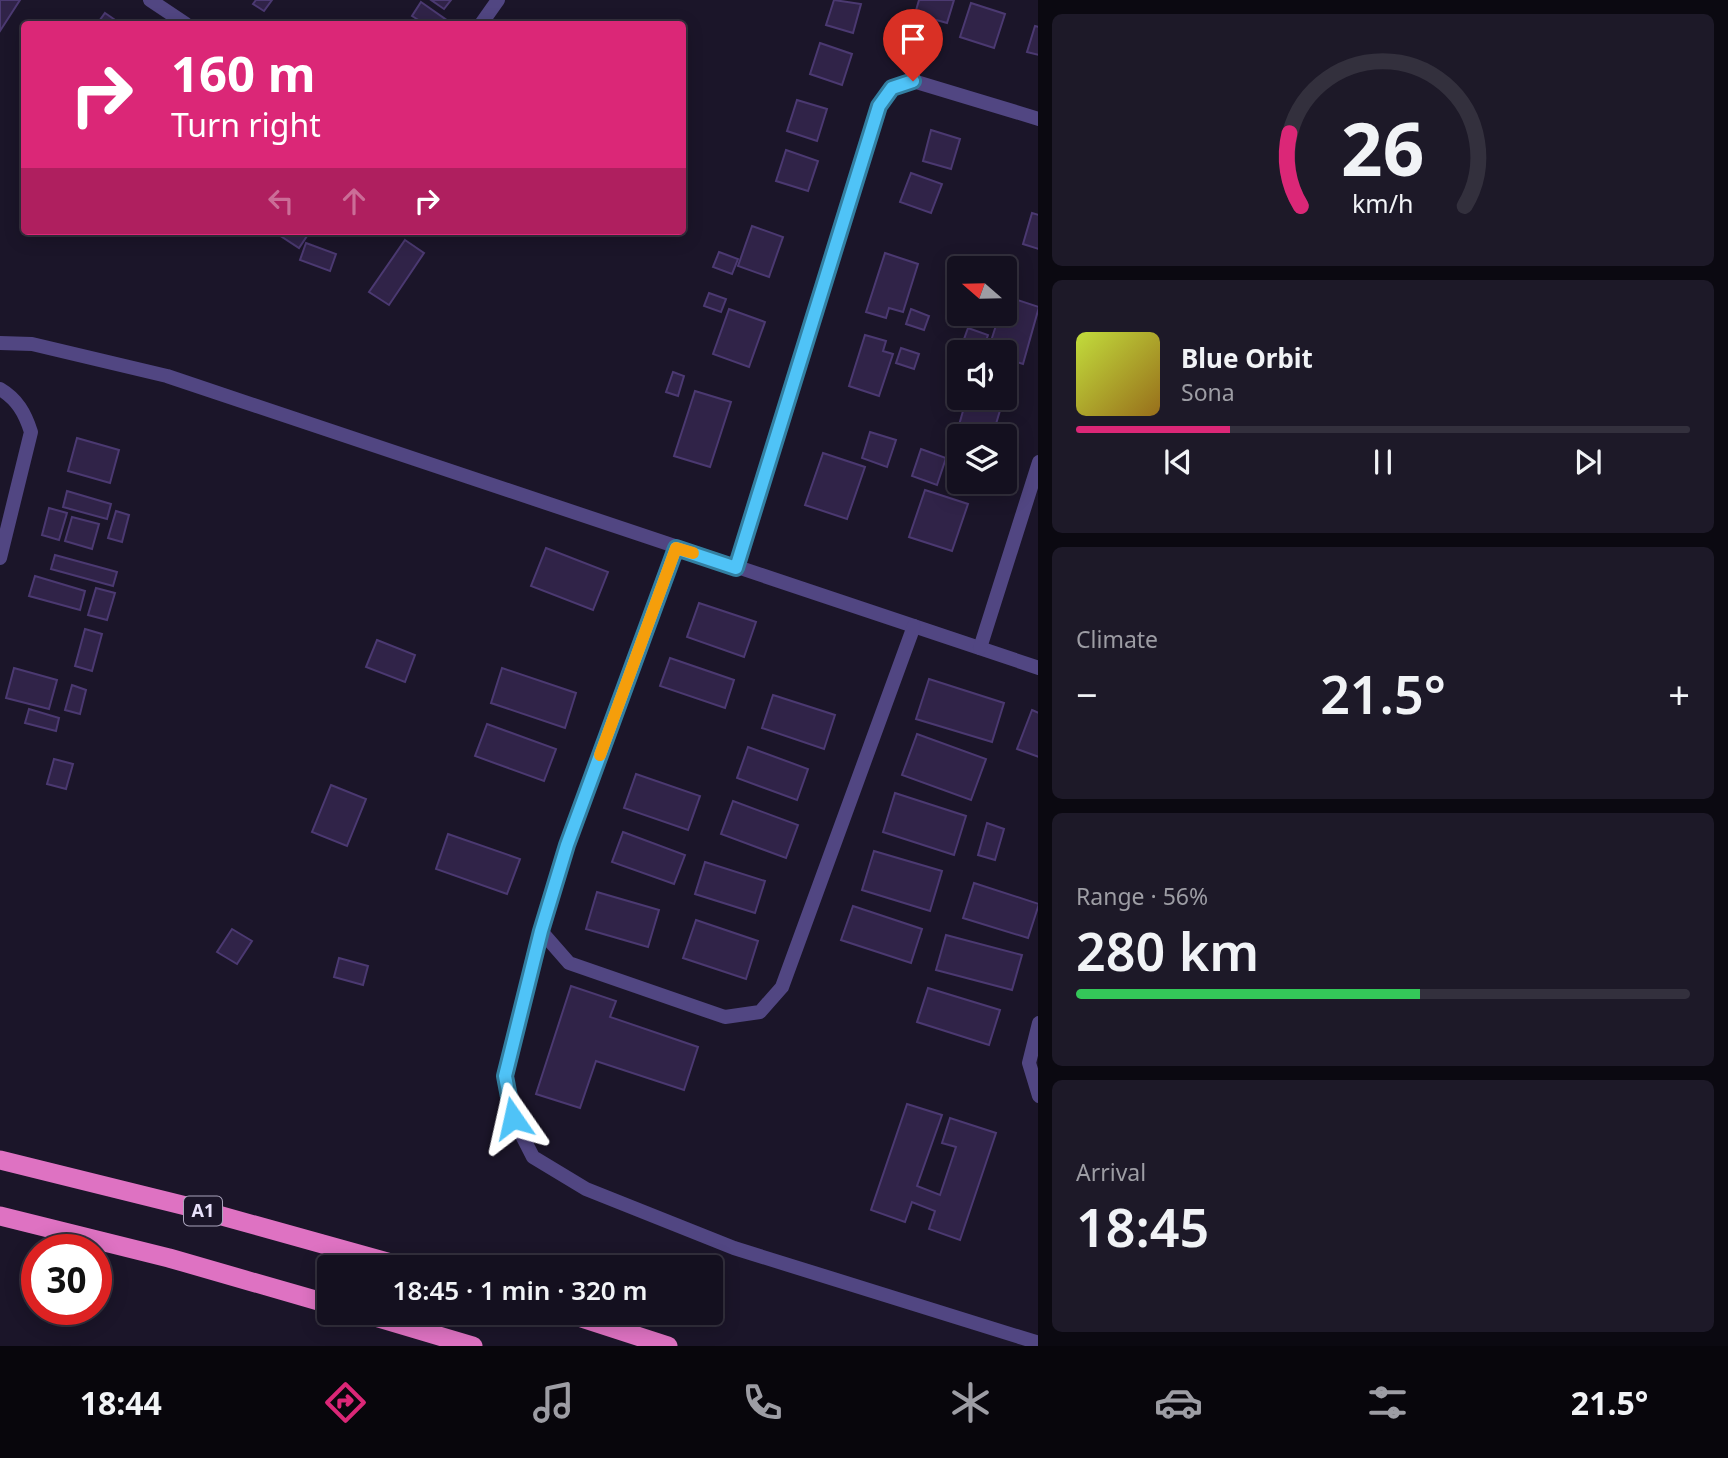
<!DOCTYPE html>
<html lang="en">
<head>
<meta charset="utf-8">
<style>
  :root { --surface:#14101f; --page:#1d1928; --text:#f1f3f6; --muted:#9d9da4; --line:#33303d; --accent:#db2777 }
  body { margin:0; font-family:"Noto Sans",sans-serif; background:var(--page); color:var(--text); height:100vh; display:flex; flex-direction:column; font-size:26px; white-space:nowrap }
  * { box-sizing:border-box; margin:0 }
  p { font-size:23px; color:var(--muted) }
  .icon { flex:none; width:38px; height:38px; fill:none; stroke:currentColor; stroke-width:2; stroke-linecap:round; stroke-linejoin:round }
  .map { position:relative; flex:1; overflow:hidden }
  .details { display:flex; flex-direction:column; gap:14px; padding:14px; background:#0b0911; width:690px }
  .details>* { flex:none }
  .hud { position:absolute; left:21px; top:21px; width:665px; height:214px; border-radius:7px; box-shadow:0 4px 18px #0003,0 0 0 2px var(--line); background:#db2777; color:#fff; overflow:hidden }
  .needle { width:46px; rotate:290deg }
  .buttons { position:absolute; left:947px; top:256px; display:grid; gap:14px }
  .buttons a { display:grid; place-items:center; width:70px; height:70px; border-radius:7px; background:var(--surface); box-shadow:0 4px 18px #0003,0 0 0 2px var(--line); font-size:35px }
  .speed { position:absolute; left:21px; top:1234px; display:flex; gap:14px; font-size:35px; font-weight:700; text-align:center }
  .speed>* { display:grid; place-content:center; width:91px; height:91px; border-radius:50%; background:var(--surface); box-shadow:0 4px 18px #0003,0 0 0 2px var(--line); line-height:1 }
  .speed .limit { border:10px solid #d22; background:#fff; color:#111 }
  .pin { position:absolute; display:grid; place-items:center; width:60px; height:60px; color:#fff; margin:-72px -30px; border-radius:50% 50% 50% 0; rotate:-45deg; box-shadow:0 0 7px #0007 }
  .pin .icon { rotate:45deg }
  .me { position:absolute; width:77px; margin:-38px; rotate:349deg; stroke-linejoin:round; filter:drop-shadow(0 0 5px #0008) }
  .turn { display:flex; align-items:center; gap:24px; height:147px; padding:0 35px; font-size:32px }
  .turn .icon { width:91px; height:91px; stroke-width:2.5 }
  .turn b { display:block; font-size:49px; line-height:60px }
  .lanes { display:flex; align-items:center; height:66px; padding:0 35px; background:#0003; justify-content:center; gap:35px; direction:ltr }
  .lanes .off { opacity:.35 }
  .big { font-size:52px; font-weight:600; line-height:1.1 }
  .details .widget { flex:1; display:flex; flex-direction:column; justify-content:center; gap:10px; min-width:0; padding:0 24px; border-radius:10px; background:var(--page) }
  .details .dial { align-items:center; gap:0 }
  .dial svg { height:182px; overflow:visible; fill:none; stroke:var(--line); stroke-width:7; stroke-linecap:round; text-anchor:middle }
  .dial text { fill:var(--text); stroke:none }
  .song { display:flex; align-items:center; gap:21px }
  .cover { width:84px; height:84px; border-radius:10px; background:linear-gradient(135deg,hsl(70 70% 55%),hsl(40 70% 35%)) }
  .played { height:7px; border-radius:4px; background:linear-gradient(90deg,var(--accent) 25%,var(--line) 25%) }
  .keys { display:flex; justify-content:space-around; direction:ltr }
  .heat { display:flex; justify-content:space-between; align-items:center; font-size:38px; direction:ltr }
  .charge { height:10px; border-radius:5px; background:linear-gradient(90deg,#34c759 56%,var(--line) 0) }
  .trip { position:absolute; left:317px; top:1255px; width:406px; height:70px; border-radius:7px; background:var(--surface); box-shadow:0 4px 18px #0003,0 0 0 2px var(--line); font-weight:600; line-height:70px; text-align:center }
  .dock { display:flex; height:112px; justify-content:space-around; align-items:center; background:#08060c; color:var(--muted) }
  .dock .icon { width:49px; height:49px }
  .dock .selected { color:var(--accent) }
  .dock b { font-size:32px; color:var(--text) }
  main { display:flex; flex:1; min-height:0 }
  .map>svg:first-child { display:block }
  .building { fill:#302348; stroke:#4b3971; stroke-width:2 }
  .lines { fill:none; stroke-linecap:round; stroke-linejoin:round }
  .minor { stroke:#514682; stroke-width:14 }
  .trunk { stroke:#de72c2; stroke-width:19 }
  .route-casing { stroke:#337fa1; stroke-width:18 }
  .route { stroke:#4fc3f7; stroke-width:12 }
  .slow { stroke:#f59e0b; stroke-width:12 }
  .labels { text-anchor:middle; stroke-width:7; stroke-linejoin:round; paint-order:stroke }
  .shield { fill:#1b1529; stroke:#aaa4bc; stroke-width:2 }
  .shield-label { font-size:18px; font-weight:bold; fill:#e8e1fb }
</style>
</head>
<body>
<main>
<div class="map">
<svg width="1039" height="1346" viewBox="0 0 1039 1346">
  <rect width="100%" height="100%" fill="#1b1529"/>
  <g class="building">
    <path d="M0,0h20l-20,31z"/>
    <path d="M256,0h16l-8,11 -11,-7z"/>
    <path d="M431,0h20l-7,9z"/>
    <path d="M834,0l27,4 -8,29 -27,-8z"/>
    <path d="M919,0h35l-7,23 -32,-9z"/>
    <path d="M421,2l27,19 -3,3h-20l-13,-8z"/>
    <path d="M971,3l34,11 -11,34 -34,-11z"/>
    <path d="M105,13l16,11h-24z"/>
    <path d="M1035,26l4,1v28l-12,-3z"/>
    <path d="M820,43l32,11 -10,31 -32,-11z"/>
    <path d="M797,100l30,9 -10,32 -30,-10z"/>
    <path d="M931,130l29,9 -9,30 -28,-8z"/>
    <path d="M786,150l32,11 -10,30 -32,-10z"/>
    <path d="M911,173l31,11 -11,29 -31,-11z"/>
    <path d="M1032,213l7,2v34l-16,-5z"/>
    <path d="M752,226l31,11 -14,40 -31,-11z"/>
    <path d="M273,231h33l3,2 -10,15z"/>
    <path d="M405,240l19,13 -35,52 -20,-13z"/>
    <path d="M306,243l30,11 -6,17 -30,-11z"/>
    <path d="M719,252l19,7 -6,15 -19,-7z"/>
    <path d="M885,253l33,11 -15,48 -14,-4 -3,10 -20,-6z"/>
    <path d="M709,293l17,6 -5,13 -17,-6z"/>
    <path d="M1005,296l34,11 -16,57 -19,-6 3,-12 -16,-5 9,-28h4z"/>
    <path d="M729,309l36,13 -16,45 -36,-13z"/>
    <path d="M911,309l18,7 -5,14 -18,-6z"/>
    <path d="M968,328l20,7 -5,14 -20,-7z"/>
    <path d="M865,335l21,6 -3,10 10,3 -14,42 -30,-10z"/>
    <path d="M901,348l18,6 -5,15 -18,-6z"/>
    <path d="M673,372l11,4 -6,20 -12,-4z"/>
    <path d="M695,391l36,11 -21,65 -36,-11z"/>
    <path d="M967,397h37l-11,37 -34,-9z"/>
    <path d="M870,432l26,8 -9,27 -25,-9z"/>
    <path d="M77,438l42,12 -9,33 -42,-12z"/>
    <path d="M921,449l25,9 -9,27 -25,-9z"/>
    <path d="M823,453l42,14 -18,52 -42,-14z"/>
    <path d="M925,490l43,14 -16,47 -43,-14z"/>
    <path d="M67,491l44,13 -4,15 -44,-12z"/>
    <path d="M49,508l18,5 -8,27 -17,-5z"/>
    <path d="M116,511l13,4 -7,27 -14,-4z"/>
    <path d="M72,517l27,7 -7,25 -27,-8z"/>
    <path d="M546,548l62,24 -15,38 -62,-24z"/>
    <path d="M55,555l62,17 -4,14 -62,-17z"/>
    <path d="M35,576l50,15 -5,19 -51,-14z"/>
    <path d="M96,588l19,5 -8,27 -19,-5z"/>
    <path d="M699,603l57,19 -12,35 -57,-20z"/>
    <path d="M85,629l17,5 -10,37 -17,-5z"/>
    <path d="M377,640l38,15 -10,27 -39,-15z"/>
    <path d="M670,658l64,22 -9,28 -65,-22z"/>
    <path d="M14,668l43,12 -8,29 -43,-11z"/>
    <path d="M502,668l74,25 -11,35 -74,-25z"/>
    <path d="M929,679l75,24 -12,39 -76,-23z"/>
    <path d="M72,685l14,5 -6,24 -15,-4z"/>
    <path d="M773,695l62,20 -11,34 -62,-21z"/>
    <path d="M29,709l30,9 -3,13 -31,-8z"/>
    <path d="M1032,710l7,3v44l-22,-8z"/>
    <path d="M487,724l69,25 -12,32 -69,-25z"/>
    <path d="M917,734l69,25 -15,41 -69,-25z"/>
    <path d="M748,747l60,22 -11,31 -60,-22z"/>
    <path d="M54,759l19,5 -7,25 -19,-5z"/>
    <path d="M636,774l64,22 -12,34 -64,-22z"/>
    <path d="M331,785l35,14 -19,47 -35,-14z"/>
    <path d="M895,793l71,23 -12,39 -71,-23z"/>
    <path d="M733,801l65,24 -12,33 -65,-24z"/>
    <path d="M987,823l17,6 -9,31 -17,-5z"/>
    <path d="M623,832l62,23 -11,29 -62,-22z"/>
    <path d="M448,834l72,25 -13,35 -71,-25z"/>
    <path d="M874,851l68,20 -12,40 -68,-21z"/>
    <path d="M705,862l60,19 -10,32 -60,-19z"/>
    <path d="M974,883l65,21 -11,34 -65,-20z"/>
    <path d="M597,892l62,18 -11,37 -62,-18z"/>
    <path d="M853,906l69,23 -11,34 -70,-23z"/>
    <path d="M696,920l62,21 -12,38 -63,-21z"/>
    <path d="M232,929l20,12 -15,23 -20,-12z"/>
    <path d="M946,935l76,20 -10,35 -76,-20z"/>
    <path d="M339,958l29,8 -5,19 -29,-8z"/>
    <path d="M571,986l45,15 -6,16 88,30 -14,43 -88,-29 -16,47 -44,-14z"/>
    <path d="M928,988l72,22 -11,35 -72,-23z"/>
    <path d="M907,1104l35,11 -25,71 23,9 16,-48 -14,-4 8,-25 46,15 -36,107 -31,-11 6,-18 -23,-9 -7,20 -34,-12z"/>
  </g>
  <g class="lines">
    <g class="minor">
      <path d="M150,0l36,24"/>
      <path d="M481,24l17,-24"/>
      <path d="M0,343l32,1 135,32 872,292"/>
      <path d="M0,389c17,10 25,24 31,43l-31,126"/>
      <path d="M676,548l-109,297 -26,86 -36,145 8,42 20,39 53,32 148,59 305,95"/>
      <path d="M736,568l143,-462 13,-18 21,-7 126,38"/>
      <path d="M980,648l59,-186"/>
      <path d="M541,931l28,32 156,54 35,-5 22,-25 132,-361"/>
      <path d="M1039,1023l-10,40 10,33"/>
    </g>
    <g class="trunk">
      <path d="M0,1160l186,46 219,61"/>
      <path d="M0,1216l169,42 160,46"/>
      <path d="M358,1312l115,34"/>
      <path d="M563,1312l105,34"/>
    </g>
  </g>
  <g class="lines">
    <g class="route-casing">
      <path id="route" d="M513,1118l-8,-42 36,-145 26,-86 109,-297 60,20 143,-462 13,-18 21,-7"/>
    </g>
    <use href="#route" class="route"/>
    <path class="slow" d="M600,755l76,-207 17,5"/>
  </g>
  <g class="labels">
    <rect class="shield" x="184" y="1196.5" width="38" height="29" rx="5"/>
    <g class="shield-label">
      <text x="203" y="1217">A1</text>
    </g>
  </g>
</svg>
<div class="buttons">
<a><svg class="needle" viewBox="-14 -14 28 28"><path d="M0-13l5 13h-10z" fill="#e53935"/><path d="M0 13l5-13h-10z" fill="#9d9da4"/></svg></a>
<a><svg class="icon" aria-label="sound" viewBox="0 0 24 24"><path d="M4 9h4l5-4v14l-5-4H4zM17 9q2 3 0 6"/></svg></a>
<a><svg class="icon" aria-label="layers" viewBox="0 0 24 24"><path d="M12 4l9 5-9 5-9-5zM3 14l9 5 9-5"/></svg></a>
</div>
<div class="speed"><div class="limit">30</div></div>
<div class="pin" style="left:913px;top:81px;background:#d93025"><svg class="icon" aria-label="arrive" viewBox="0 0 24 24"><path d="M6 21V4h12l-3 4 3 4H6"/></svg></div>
<svg class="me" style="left:513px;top:1118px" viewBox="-20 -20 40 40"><path d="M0-17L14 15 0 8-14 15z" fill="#4fc3f7" stroke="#fff" stroke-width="4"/></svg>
<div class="trip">18:45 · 1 min · 320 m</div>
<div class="hud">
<div class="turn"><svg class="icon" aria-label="right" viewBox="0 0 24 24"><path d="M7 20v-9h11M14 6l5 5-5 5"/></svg><div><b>160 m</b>Turn right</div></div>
<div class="lanes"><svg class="icon off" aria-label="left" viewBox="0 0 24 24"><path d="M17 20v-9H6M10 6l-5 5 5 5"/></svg><svg class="icon off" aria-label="ahead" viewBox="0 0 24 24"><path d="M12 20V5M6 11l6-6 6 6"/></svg><svg class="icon" aria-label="right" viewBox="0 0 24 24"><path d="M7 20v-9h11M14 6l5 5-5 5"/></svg></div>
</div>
</div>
<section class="details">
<div class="widget dial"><svg viewBox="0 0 100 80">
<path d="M14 69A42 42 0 1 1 86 69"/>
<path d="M14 69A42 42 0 0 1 9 37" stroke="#db2777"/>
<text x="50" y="56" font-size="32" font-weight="700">26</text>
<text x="50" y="72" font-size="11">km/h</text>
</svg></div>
<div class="widget">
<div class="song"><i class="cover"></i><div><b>Blue Orbit</b><p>Sona</p></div></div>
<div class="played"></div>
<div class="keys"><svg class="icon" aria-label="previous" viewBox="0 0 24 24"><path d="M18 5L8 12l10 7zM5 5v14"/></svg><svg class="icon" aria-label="pause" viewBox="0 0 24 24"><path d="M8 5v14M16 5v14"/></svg><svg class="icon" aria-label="next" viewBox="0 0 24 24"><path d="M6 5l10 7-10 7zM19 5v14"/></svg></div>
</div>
<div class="widget"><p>Climate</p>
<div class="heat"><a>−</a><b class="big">21.5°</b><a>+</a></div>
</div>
<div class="widget"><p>Range · 56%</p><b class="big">280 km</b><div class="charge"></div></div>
<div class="widget"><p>Arrival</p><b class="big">18:45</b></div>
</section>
</main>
<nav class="dock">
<b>18:44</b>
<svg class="icon selected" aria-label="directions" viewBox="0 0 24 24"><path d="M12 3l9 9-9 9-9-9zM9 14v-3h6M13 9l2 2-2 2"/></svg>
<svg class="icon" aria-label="music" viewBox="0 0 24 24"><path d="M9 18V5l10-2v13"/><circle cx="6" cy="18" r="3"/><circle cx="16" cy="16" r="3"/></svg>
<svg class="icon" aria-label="phone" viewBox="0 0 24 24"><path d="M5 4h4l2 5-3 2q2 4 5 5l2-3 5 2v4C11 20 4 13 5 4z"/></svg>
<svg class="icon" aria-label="climate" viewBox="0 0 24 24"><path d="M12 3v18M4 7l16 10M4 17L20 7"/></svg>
<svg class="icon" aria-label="car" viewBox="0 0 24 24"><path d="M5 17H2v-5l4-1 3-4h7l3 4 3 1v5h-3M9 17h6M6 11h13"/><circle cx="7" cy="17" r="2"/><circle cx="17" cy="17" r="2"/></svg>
<svg class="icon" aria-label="filters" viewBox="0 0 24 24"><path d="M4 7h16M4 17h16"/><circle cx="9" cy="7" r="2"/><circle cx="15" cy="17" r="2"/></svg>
<b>21.5°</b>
</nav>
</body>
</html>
